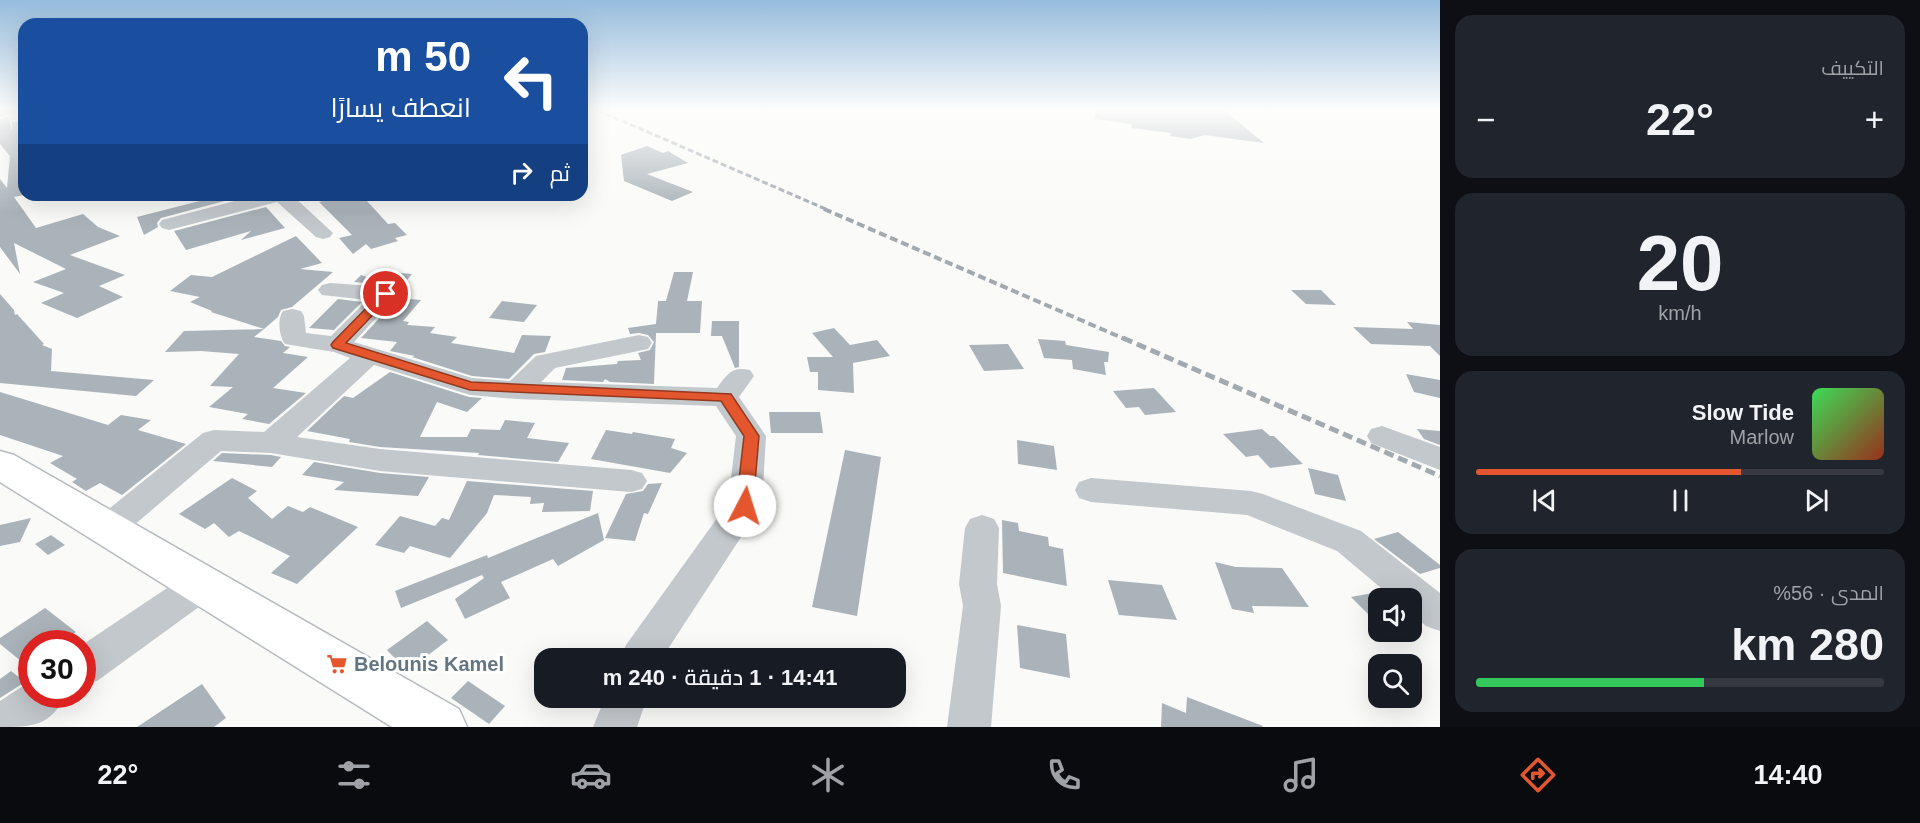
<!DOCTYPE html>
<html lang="ar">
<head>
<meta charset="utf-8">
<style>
  :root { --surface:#171b24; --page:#20242c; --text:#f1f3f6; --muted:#9ea1a6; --line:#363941; --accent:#e4572e }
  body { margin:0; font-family:Helvetica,Cairo,sans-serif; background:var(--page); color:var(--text); direction:rtl; height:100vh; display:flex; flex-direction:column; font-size:22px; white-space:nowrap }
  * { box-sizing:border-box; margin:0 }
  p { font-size:20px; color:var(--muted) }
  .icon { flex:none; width:33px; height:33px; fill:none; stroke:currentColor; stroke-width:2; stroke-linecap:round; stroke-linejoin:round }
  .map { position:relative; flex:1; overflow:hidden; direction:ltr }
  .drawer { display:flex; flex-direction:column; gap:15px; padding:15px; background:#0d0f14; width:480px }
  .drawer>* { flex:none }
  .guide { position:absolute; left:18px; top:18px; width:570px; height:183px; border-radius:18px; box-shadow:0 6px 24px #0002; direction:rtl; background:#1a4fa0; color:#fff; overflow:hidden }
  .fabs { position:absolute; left:1368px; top:588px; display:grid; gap:12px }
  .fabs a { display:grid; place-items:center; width:54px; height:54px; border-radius:12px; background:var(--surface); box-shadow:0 6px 24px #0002; font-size:30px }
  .speed { position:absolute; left:18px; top:630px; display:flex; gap:12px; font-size:30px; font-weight:700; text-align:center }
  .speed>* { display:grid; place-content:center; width:78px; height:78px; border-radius:50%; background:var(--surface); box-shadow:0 6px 24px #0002; line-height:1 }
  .speed .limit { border:9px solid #d22; background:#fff; color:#111 }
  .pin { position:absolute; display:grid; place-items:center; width:51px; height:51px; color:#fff; margin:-26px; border:3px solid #fff; border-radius:50%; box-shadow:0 2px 6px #0007 }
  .me { position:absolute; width:66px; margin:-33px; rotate:5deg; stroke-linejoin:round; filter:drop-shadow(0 0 4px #0008) }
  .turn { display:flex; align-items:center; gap:21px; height:126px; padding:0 18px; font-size:27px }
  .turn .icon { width:78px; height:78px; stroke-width:2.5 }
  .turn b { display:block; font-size:42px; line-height:51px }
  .then { display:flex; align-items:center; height:57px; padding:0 18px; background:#0003; gap:12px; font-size:22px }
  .big { font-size:45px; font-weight:600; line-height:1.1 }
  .drawer .widget { flex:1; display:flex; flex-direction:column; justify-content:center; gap:9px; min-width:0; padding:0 21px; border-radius:18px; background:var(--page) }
  .drawer .dial { align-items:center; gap:0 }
  .dial b { font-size:78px; line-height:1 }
  .song { display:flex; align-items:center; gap:18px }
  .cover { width:72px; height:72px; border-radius:9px; background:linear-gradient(135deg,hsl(130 70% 55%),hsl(10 70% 35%)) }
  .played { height:6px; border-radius:3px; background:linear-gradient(90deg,var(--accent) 65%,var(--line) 65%) }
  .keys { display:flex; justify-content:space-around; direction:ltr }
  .heat { display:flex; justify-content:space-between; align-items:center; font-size:33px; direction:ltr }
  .charge { height:9px; border-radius:4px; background:linear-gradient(90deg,#34c759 56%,var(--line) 0) }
  .trip { position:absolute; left:534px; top:648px; width:372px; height:60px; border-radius:18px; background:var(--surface); box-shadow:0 6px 24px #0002; font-weight:600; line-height:60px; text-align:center; direction:rtl }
  .tab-bar { display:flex; height:96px; justify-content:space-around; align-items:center; background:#090b0e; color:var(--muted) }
  .tab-bar .icon { width:42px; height:42px }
  .tab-bar .active { color:var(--accent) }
  .tab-bar b { font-size:27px; color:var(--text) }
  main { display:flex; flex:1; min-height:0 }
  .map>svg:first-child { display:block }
  .building { fill:#aab3b9 }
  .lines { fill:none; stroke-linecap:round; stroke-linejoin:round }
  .major-casing { stroke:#b5babe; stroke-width:3 }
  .minor { fill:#c3c8cc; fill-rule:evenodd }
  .major { fill:#fff; fill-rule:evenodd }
  .rail-far2 { stroke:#a2aab0; stroke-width:3; stroke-dasharray:6 3; stroke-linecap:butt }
  .rail-far1 { stroke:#a2aab0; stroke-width:4; stroke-dasharray:8 4; stroke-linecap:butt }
  .rail { stroke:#a2aab0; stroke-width:5; stroke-dasharray:10 5; stroke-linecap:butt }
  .route { fill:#e4572e; stroke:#94391e; stroke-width:1.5 }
  .labels { text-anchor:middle; stroke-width:6; stroke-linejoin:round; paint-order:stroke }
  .near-poi-label { font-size:20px; font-weight:bold; fill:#657683; stroke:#fff; text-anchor:start }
</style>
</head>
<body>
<main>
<section class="drawer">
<div class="widget"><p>التكييف</p>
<div class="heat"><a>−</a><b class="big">22°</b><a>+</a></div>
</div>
<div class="widget dial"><b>20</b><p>km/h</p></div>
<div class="widget">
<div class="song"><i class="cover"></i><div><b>Slow Tide</b><p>Marlow</p></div></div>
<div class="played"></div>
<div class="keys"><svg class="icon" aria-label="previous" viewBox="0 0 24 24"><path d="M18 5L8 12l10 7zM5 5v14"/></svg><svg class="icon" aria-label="pause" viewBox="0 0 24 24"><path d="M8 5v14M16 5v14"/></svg><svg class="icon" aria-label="next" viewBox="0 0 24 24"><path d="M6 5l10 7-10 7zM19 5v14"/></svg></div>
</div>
<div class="widget"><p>المدى · 56%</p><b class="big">280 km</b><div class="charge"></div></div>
</section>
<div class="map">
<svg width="1440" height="727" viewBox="0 0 1440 727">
  <rect width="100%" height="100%" fill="#fafaf8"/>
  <g class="building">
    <path d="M1095,110h129l40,33 -59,-8 -15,4 -20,-3 1,-3 -40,-5 1,-4 -38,-5z"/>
    <path d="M8,117l4,14v-9h12v73l-10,2 22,31 47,-14 15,13 22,9 -50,19 55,20 -26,11 24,11 -46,21 -36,-15 23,-10 -31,-11 33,-13 -52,-26 6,31 -20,-27v-68l7,9 3,-32 -10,-12v-25z"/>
    <path d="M647,146l16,7 5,-2 20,12 -41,11 46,18 -21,9 -48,-20 -3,-26z"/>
    <path d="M223,195h24l-86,23 -4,5 1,4 -14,8 -7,-18z"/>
    <path d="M343,195h15l9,6 21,23 7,-1 12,12 -12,3 3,3 -27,8 -5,-5 -13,10 -14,-16 13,-3 -33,-33z"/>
    <path d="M266,207l19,21 -44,12 10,-9 -65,19 -12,-19z"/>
    <path d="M296,236l26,27 -22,6 33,3 -41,35 -11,3 -3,7 -14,12 -53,-17 1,-1 -22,-9 10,-5 -30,-6 21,-16 21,2z"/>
    <path d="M388,272l24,2 -14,17 -3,-4 -8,-2 -33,-3 7,-7 15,5 -5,-6 15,1z"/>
    <path d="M674,272h19l-6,29h15l-2,32h-44l-2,51 -44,-2 -5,-3 -2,3 -41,-2 4,-12 51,-4 1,-3 23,-1 -3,-7 12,-3 4,-8 -6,-7 -9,-2 -9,1 -2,-6 28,-4 2,-23h8z"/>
    <path d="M1291,290h30l15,15 -30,-1z"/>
    <path d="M0,294l14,16 1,5 2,-1 27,30 -2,1 10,4 -1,22 103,9 -18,16 -136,-13z"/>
    <path d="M398,298l23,2 -18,21 6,1 -2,3 28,2 -5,6 27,4 -6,6 63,10 8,-18 29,1 -6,16 -11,2 -25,25 -37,-3 -60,-19 3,-1 -25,-5 7,-9 -36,-4z"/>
    <path d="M338,299l24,3 -28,28 -25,-2z"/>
    <path d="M502,301l35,4 -13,17 -35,-4z"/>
    <path d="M712,321h27v46l-4,1 -13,-32h-11z"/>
    <path d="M1407,322l33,3v31l-10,-10 -59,-2 -18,-17 60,2z"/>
    <path d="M834,328l16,17 27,-5 13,16 -37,7 1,30 -36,-3v-18h-8l-3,-15h26l-21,-24z"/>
    <path d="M264,329l-10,8 27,4 4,5 5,1 -7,6 25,4 -35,31 33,5 -37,31 -27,-5 6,-5 -39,-7 24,-20 -23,-1 29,-32 -38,-3 -36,1 19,-21z"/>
    <path d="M1038,339l27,2 1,4 43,7 -1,10h-4l2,13 -33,-6 -1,-9 -28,-2z"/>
    <path d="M1008,344l16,25 -40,2 -15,-26z"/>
    <path d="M390,372l79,25 13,1 -15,14 -30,-10 -17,35h47l4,-8 29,1 5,-10 30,3 -8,15 42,5 -11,19 -80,-7 1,-2 -99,-6 -31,-5 1,-3 -43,-8 37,-35 9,2z"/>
    <path d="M1406,374l34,6v18l-26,-6z"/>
    <path d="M1154,388l22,24 -31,3 -6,-8 -13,1 -13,-17z"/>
    <path d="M0,392l108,33 13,-10 30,5 -13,10 48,14 -64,51 -22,-12 -14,8 -14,-9 5,-3 -27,-16 13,-7 -63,-21z"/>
    <path d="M769,412h51l3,21h-52z"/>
    <path d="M1262,429l8,7h4l29,28 -33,4 -12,-13 -12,2 -23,-23z"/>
    <path d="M1417,429l23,2v14l-16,-6z"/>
    <path d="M606,430l26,4 1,-2 42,7 -4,9 16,5 -17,20 -79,-14z"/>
    <path d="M1017,440l37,6 3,24 -39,-6z"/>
    <path d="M845,450l36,7 -24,159 -45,-9z"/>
    <path d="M222,453l49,2 10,2 -9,10 -59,-6z"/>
    <path d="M314,462l66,11 49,4 -11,19 -84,-6 10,-8 -42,-7z"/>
    <path d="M1308,468l30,7 8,26 -31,-7z"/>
    <path d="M232,478l25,13 -9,7 24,21 16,-13 15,6 7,-5 48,20 -61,57 -26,-11 19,-17 -51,-25 -10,6 -15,-14 -9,6 -26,-15z"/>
    <path d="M467,481l126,10 -3,20 -48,1 2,-9 -14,1 1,-7 -37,-2 -7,18 -37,45 -40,-12 -6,7 -29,-8 25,-29 35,10 7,-8 7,2z"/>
    <path d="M662,483l-14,31 -4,-1 -9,28 -30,-3 21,-44 17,-3 5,-7z"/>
    <path d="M598,513l6,27 -46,26 -5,-7 -52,23 9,16 -45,21 -10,-20 29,-21 -2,-3 -81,33 -6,-17 92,-36 1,3z"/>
    <path d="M31,518l-11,24 -20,4v-21z"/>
    <path d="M1002,520l16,3 1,8 29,6 1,9 14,3 4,37 -64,-13z"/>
    <path d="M1398,532l42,33v3l-20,6 -46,-35z"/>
    <path d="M51,535l14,10 -17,10 -13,-11z"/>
    <path d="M1215,562l21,5 46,1 27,39 -57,-1 2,7 -22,-4z"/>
    <path d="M1108,580l54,5 15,35 -58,-5z"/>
    <path d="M1378,592v32l-27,-27z"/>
    <path d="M45,608l31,24 -17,12h-27v26l-32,-26v-6z"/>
    <path d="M427,621l21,19 -41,31 -20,-21z"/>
    <path d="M1017,625l49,9 4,44 -50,-10z"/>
    <path d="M11,671l14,11 -25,16v-19z"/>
    <path d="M468,681l37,25 -16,18 -38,-26z"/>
    <path d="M202,684l24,34 -12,9h-77z"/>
    <path d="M1187,697l76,29 -1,1h-101l1,-24 24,10z"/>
  </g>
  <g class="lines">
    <g class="major-casing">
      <path id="major" d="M0,451l14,4 445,254 8,18h-75l-392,-245z"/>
    </g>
    <g class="minor">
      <path d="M0,110h18l-3,3 -15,4z"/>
      <path d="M258,195h34l41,38 -3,4 -7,2 -7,-2 -39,-35 -108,28 -7,-2 -3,-4 3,-4z"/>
      <path d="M330,283l56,4 8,2 4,5 -44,48 118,36 38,3 26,-25 103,-21 9,2 4,6 -4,6 -93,19 -14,14 176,6c10,-14 15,-22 33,-18l4,6 -15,21 27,39 -4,69 -100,153h-42l6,-13 102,-142 8,-67 -20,-30 -199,-7 -47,-4 -96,-30 -77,72 83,12 251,21 11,3 5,8 -5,8 -11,3 -251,-21 -109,-18 -50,-2 -102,87 -12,4 -12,-4 -5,-9 5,-9 108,-87 11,-3 50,2 86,-74 -16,-6 -49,-8c-6,-8 -8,-25 -2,-33l9,-2 9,2 3,5 2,17 25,3 36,-36 -45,-5 -4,-5 4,-5z"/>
      <path d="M1382,426l58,21v23l-69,-27 -4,-7 4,-7z"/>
      <path d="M1091,478l160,13 12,3 98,37 79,62v38l-14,-5 -14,-12v-16h-19l-56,-47 -90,-36 -156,-13 -12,-4 -4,-8 4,-8z"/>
      <path d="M982,515l12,4 5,9 -2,56 4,22 -10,121h-44l16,-121 -4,-22 6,-56 5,-9z"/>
      <path d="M201,570l13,4 6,11 -6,11 -117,85 -15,5v-41l106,-71z"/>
      <path d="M32,680v14h34c-15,33 -35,33 -66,33v-26z"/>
      <path d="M605,698h42l-10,29h-44z"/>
    </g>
    <use href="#major" class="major"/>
    <path class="rail-far2" d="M597,110l231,100"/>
    <path class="rail-far1" d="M824,209l303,131"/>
    <path class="rail" d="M1123,338l317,138"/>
  </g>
  <linearGradient id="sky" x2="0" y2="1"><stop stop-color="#96bcdc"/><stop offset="0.52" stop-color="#fdfdfc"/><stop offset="1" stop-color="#fdfdfc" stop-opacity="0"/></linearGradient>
  <rect width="1440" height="212" fill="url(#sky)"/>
  <path class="route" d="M386,291l4,1v5l-44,46 125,39 260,12 28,42 -6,70 -2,4 -6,2 -6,-2 -3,-4 8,-70 -23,-35 -251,-11 -137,-42 -2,-3 2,-3 49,-50z"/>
  <defs>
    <g id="supermarket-bare" transform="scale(1.62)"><path d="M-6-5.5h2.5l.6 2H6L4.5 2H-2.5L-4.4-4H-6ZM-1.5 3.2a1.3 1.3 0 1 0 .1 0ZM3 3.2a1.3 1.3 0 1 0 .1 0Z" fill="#e4572e" stroke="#fff" stroke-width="2.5" paint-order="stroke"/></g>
  </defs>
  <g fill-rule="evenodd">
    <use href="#supermarket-bare" x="337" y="664"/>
  </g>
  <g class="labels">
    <g class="near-poi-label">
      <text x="354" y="671">Belounis Kamel</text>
    </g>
  </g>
</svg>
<div class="fabs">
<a><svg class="icon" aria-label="sound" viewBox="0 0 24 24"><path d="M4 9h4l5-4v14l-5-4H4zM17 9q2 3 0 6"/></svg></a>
<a><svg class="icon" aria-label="search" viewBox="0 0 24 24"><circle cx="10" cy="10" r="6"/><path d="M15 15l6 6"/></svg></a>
</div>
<div class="speed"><div class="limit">30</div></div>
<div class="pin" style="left:386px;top:294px;background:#d93025"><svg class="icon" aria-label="arrive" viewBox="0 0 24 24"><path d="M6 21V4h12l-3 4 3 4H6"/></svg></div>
<svg class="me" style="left:745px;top:506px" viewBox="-20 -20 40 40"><circle r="19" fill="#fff"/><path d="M0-13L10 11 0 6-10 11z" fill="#e4572e"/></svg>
<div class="trip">14:41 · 1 دقيقة · 240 m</div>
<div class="guide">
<div class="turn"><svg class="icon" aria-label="left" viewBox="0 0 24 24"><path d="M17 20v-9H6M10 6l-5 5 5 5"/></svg><div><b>50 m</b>انعطف يسارًا</div></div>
<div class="then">ثم<svg class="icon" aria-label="right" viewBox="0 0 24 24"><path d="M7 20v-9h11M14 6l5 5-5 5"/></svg></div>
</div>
</div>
</main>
<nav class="tab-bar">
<b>14:40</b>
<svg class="icon active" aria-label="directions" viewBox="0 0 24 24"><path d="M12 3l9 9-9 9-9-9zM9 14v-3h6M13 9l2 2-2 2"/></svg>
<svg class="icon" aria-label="music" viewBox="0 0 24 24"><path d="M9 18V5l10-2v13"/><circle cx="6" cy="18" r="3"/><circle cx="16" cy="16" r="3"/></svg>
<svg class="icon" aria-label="phone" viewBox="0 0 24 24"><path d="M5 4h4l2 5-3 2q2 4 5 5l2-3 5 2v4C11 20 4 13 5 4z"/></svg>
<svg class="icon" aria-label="climate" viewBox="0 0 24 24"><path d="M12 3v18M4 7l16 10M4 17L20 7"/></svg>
<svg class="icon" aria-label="car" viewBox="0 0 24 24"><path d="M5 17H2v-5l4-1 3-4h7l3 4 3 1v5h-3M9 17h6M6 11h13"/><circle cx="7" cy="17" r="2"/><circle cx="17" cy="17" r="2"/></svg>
<svg class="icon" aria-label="filters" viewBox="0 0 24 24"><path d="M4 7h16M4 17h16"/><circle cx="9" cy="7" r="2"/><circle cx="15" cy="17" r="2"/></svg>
<b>22°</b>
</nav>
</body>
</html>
